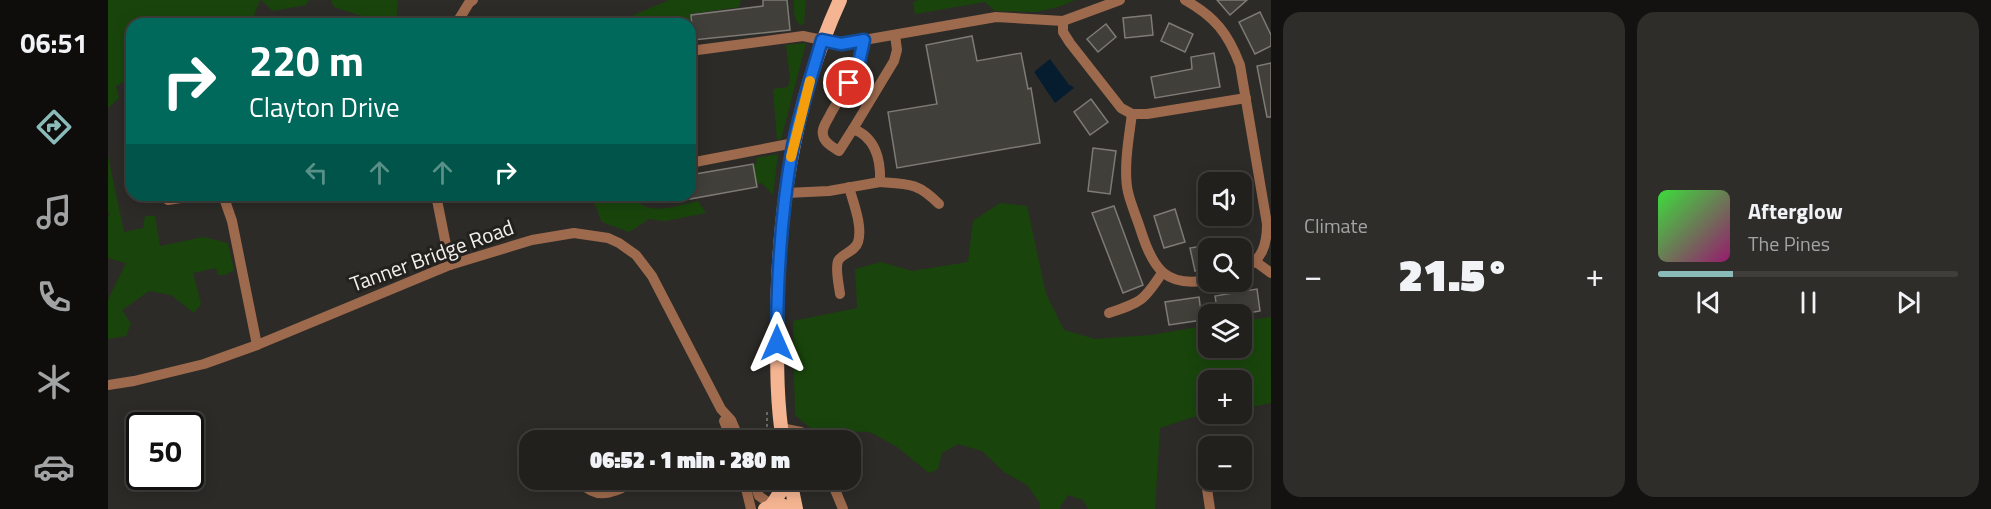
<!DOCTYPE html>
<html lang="en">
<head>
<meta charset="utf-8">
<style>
  :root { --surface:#22201d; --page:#2e2d2a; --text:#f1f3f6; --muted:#a2a3a4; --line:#3f3e3b; --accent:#8bbbb9 }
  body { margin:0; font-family:"Titillium Web",sans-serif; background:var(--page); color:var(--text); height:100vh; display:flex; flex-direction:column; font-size:22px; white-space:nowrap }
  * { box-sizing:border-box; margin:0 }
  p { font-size:20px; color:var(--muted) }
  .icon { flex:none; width:33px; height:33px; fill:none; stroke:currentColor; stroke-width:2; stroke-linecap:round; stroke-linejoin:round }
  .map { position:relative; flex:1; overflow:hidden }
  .side { display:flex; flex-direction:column; gap:12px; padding:12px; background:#131210; width:720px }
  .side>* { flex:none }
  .banner { position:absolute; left:18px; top:18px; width:570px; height:183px; border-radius:18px; box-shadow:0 3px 15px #0003,0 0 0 2px var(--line); background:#00695c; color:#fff; overflow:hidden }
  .tools { position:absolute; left:1090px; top:172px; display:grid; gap:12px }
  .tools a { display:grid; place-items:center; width:54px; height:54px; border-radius:12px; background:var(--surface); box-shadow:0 3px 15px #0003,0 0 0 2px var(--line); font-size:30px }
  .speed { position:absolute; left:18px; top:412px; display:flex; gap:12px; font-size:30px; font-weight:700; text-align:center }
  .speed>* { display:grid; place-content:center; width:78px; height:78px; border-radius:50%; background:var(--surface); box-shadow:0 3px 15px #0003,0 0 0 2px var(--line); line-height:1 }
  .speed .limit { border:3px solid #111; border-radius:9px; background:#fff; color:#111 }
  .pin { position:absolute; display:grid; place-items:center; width:51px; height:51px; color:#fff; margin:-26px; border:3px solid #fff; border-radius:50%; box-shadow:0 2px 6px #0007 }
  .me { position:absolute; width:66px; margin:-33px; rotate:0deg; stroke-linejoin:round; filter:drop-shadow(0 0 4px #0008) }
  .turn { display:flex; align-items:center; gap:21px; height:126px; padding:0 24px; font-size:27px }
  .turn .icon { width:78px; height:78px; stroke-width:2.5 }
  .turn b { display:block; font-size:42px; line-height:51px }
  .lanes { display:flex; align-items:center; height:57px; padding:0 24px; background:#0003; justify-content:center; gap:30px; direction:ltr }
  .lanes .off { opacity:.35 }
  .big { font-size:45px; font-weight:800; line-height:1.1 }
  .side .widget { flex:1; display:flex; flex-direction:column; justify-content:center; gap:9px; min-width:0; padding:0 21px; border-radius:18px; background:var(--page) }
  .song { display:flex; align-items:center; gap:18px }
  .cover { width:72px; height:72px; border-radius:9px; background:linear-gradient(135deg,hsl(120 70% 55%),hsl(320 70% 35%)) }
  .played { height:6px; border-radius:3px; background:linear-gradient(90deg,var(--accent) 25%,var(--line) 25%) }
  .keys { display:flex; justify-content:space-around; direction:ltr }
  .heat { display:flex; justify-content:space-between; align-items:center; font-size:33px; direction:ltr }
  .side .tiles { flex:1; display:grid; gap:12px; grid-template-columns:repeat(2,1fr) }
  .trip { position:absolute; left:411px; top:430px; width:342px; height:60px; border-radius:18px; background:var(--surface); box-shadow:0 3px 15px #0003,0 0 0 2px var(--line); font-weight:800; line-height:60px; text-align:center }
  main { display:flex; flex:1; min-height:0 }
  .tab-bar { display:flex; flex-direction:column; width:108px; justify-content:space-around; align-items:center; background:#0e0d0c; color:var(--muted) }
  .tab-bar .icon { width:42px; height:42px }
  .tab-bar .selected { color:var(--accent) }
  .tab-bar b { font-size:27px; color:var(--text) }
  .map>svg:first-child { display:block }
  .green { fill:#19450c }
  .water { fill:#061d2f }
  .building { fill:#413f3a; stroke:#7e7b77; stroke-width:1.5 }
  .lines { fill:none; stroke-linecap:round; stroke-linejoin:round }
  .path { stroke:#7f7e7a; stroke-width:1.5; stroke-dasharray:3 3; stroke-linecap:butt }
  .minor { stroke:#9e6a4d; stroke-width:10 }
  .major { stroke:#f6b592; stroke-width:14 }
  .route-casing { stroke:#114b97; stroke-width:15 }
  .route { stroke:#1a73e8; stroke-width:10 }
  .slow { stroke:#f59e0b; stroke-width:10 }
  .labels { text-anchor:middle; stroke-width:6; stroke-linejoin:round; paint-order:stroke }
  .street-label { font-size:21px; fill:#f1f0ed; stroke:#23211d }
</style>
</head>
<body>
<main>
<nav class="tab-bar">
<b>06:51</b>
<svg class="icon selected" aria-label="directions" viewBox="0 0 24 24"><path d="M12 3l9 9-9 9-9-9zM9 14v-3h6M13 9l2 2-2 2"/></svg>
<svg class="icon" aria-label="music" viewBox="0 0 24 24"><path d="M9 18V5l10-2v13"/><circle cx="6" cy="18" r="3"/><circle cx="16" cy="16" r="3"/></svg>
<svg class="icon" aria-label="phone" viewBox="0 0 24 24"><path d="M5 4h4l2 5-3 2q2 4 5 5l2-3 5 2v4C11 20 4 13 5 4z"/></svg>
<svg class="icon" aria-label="climate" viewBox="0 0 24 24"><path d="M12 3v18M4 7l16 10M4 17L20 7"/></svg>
<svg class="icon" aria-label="car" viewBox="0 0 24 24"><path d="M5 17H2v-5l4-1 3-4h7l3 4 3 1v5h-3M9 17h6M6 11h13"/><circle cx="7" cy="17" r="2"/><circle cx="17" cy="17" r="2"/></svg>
</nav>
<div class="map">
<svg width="1163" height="509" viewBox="0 0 1163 509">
  <rect width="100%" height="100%" fill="#2d2b27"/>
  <g class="green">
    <path d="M0,0h152l-9,24h-119v54l-16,8 3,12 -11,10z"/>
    <path d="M153,0h48l-3,5 -33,6z"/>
    <path d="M223,0h67l-2,24h-9l-53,-17z"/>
    <path d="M561,0h72l-2,7 -49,7 3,28 -3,1v-19h-77z"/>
    <path d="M686,0h12l-2,24 -3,1c-8,-4 -7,-16 -7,-25z"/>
    <path d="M810,0h157l-17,7 -21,5 -42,-1 -10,-9 -70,12 -2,-12z"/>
    <path d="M698,43l-25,96 -4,1 -4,-51 15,-2 2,-9 -4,-33z"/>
    <path d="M670,154l-5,41 -11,-12 -5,1 -4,-20 4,-1 -1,-5z"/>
    <path d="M0,156l16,76 19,-4 2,-12h10l5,30 43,-9 25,6 6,27 -9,5h-7l-2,-7 -23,5 8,31 -7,9 -23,-18 -22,-4 -27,19 9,14 -5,12 -18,3v-39l18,-37 -18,-5v-41l2,-4 -2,-1z"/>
    <path d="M483,195h40c15,23 45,11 67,6l8,12 -41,8 -16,-2 -20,13 -27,-10z"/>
    <path d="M892,203l27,3 19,88 18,36 31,9 57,-4 57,-10v23h33v-27l29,-4v86l-29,6v-28h-33v33h2l-21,4 -30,10 -5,81h-67l-5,-9 -15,-5 -9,14h-19v-6l-13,-18 -23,-13 -22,-21 -24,-7 -16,9 -4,16 -9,4 -32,-26 -27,-15 -57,-2 -18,-15 -2,-94 64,-13 -2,-39 26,-7 31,9 56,-9 5,-41z"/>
  </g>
  <path class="water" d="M942,59l20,27 1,-1 3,3 -19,15 -21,-31z"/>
  <g class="building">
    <path d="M655,0h24l3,30 -97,10 -2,-25 72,-9z"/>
    <path d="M1109,0h30l-17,15z"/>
    <path d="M1152,12l11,23v11l-16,8 -16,-32z"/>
    <path d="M1043,15l2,20 -28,3 -2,-20z"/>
    <path d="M1061,23l24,11 -8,18 -24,-11z"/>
    <path d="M998,24l10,13 -18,15 -11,-13z"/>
    <path d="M864,36l5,25 44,-8 7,36 3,-1 9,55 -143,25 -9,-56 49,-8 -11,-59z"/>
    <path d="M1106,53l6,34 -65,11 -4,-21 41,-8 -1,-12z"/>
    <path d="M1163,63v54h-4l-10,-51z"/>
    <path d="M983,99l17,23 -18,13 -16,-23z"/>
    <path d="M985,148l23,3 -6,43 -22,-3z"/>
    <path d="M645,164l4,23 -67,12v-24z"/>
    <path d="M1006,206l29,79 -20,8 -31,-80z"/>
    <path d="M1067,209l10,33 -21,6 -10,-32z"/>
    <path d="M1101,245v23l-14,3 -5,-23z"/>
    <path d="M1149,289l3,22 -23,4h-19l-3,-19z"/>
    <path d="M1091,297l3,23 -33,5 -4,-23z"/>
  </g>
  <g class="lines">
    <path class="path" d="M659,412v16l3,9"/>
    <g class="minor">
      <path d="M1077,0c30,17 43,33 55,65l27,159c0,22 -5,36 -25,46"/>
      <path d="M955,21v11l7,11 51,65 11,6h15l99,-16"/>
      <path d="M348,24l13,-21 4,-3"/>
      <path d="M582,51l113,-15 38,8 155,-27 67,4 57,-21"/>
      <path d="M1024,114c-3,22 -9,56 -4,78 3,13 9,26 13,39 12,38 25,57 68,49"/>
      <path d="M745,129l-14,22c-6,-4 -15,-8 -16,-16 -2,-7 5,-15 8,-22 15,-25 27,-44 33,-73"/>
      <path d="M582,163l104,-20"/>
      <path d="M772,182c30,2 38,1 59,22"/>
      <path d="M678,193l43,-2 51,-9c1,-23 -5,-45 -27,-53l41,-68 3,-11 -2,-15"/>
      <path d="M54,195l6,5 31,-5"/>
      <path d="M115,195l9,26 25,124"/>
      <path d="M328,195l14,70"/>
      <path d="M1148,262l15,11"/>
      <path d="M732,294c-1,-9 -5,-25 -2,-33 4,-8 17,-9 20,-19 5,-16 -5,-40 -9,-55"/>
      <path d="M1001,313c32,-11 34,-11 53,-40"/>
      <path d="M0,385l26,-4 70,-17 53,-19 193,-80 82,-25 42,-7 34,5 11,5 17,12 16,21 69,133 10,11 9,21"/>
      <path d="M616,421l8,20"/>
      <path d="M673,428l20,4 13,9"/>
      <path d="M1096,468l6,41"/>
      <path d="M636,480l7,29"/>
      <path d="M645,480l6,16 13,9"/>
      <path d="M723,480l12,29"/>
      <path d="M475,484c14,17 38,7 51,-4"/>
    </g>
    <g class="major">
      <path d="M675,441c-6,-36 -6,-72 -6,-109 0,-115 15,-227 63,-332"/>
      <path d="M682,480l6,29"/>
      <path d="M664,505l9,-14 3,-11"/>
      <path d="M657,509c9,-5 18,-5 27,0"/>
    </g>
  </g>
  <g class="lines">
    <g class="route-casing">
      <path id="route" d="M669,343c0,-64 4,-129 15,-192 7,-37 19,-74 30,-111l19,4 23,-4 -5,22 -10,21"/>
    </g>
    <use href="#route" class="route"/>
    <path class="slow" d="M683,157l19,-76"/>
  </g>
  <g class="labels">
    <g class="street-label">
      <text transform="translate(324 256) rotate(-20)" y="7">Tanner Bridge Road</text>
    </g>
  </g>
</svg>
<div class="tools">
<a><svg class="icon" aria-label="sound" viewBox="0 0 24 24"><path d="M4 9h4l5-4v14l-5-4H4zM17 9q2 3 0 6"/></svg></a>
<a><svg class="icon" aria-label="search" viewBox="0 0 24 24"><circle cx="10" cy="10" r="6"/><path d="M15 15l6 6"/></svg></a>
<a><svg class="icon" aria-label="layers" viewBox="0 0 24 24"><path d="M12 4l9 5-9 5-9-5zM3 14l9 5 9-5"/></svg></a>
<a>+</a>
<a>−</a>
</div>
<div class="speed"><div class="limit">50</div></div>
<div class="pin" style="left:741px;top:83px;background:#d93025"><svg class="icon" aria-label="arrive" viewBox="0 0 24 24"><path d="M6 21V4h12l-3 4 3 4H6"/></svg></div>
<svg class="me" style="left:669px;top:343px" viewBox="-20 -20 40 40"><path d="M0-17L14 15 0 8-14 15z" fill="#1a73e8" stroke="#fff" stroke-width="4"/></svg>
<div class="trip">06:52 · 1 min · 280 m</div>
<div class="banner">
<div class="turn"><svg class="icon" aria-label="right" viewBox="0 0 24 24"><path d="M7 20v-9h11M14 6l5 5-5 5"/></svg><div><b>220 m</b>Clayton Drive</div></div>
<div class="lanes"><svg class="icon off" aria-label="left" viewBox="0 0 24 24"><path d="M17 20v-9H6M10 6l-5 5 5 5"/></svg><svg class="icon off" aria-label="ahead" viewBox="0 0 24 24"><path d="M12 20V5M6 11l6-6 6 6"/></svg><svg class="icon off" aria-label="ahead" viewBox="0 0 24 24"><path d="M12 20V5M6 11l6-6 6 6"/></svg><svg class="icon" aria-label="right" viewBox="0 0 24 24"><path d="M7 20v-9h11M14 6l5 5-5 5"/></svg></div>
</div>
</div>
<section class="side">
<div class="tiles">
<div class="widget"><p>Climate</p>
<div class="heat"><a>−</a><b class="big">21.5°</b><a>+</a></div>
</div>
<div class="widget">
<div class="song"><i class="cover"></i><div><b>Afterglow</b><p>The Pines</p></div></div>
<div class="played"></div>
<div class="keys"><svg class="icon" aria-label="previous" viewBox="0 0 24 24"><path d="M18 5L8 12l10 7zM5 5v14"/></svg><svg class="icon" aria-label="pause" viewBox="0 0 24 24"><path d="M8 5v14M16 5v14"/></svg><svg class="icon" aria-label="next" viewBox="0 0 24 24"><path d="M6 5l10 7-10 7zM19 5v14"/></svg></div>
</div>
</div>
</section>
</main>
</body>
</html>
